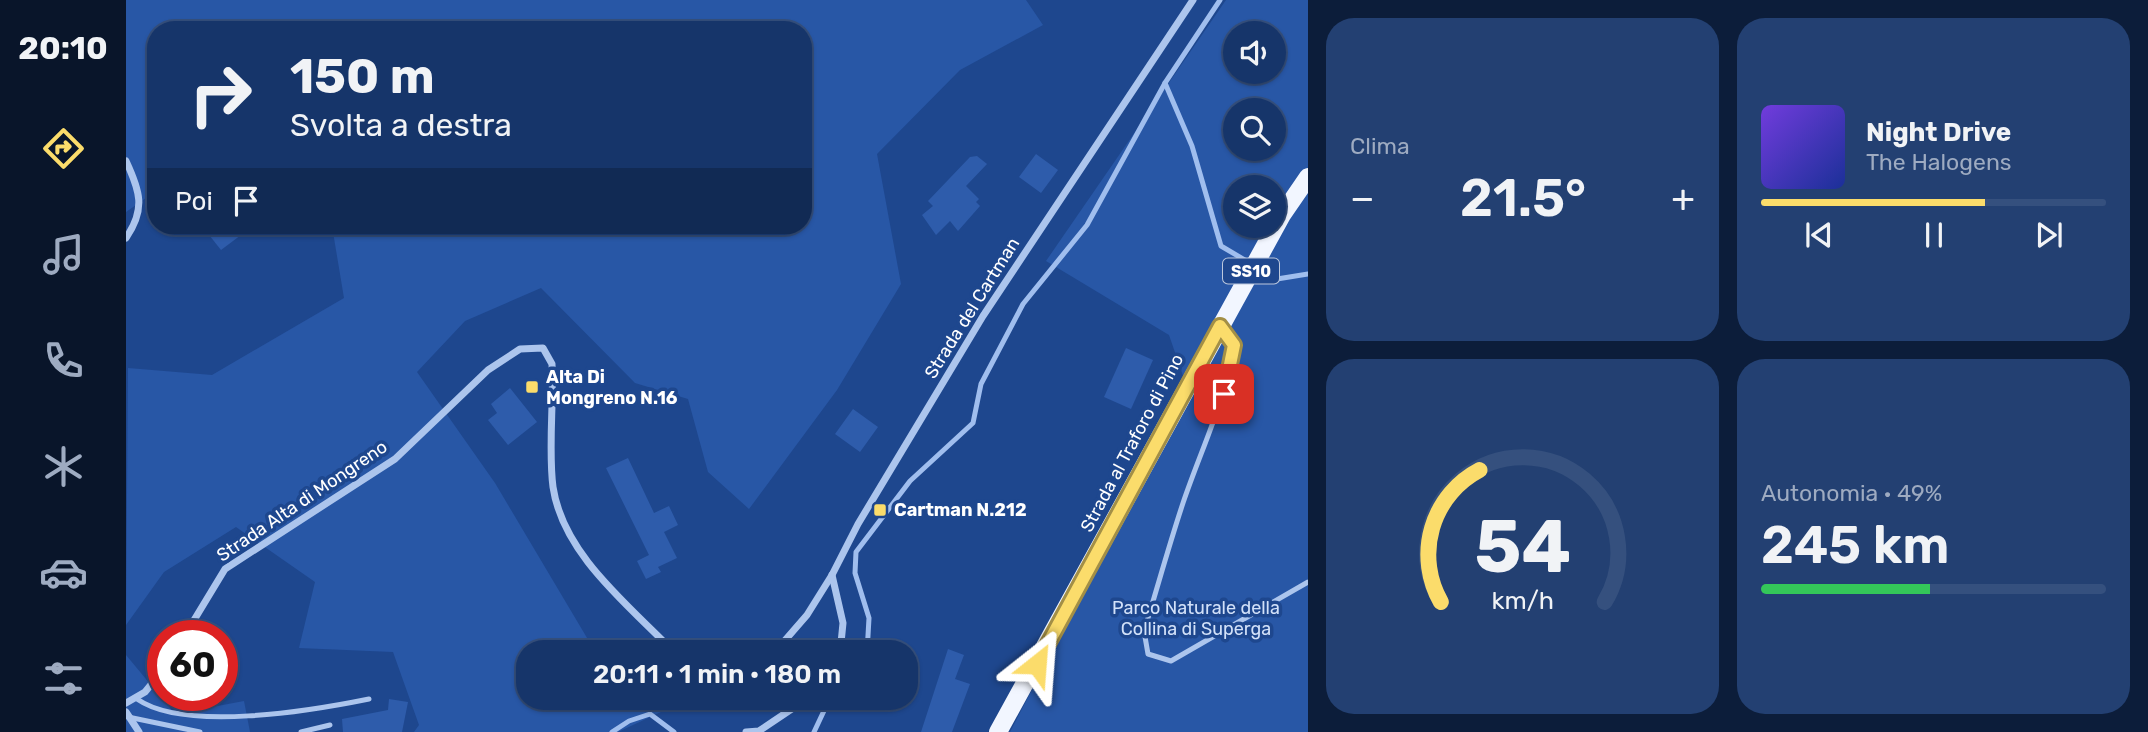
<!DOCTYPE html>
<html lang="it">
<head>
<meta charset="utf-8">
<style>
  :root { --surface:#16356a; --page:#234072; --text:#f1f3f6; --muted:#9eabc1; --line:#35507e; --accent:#fbdc6b }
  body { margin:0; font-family:Rubik,sans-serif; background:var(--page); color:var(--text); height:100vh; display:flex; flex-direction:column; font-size:26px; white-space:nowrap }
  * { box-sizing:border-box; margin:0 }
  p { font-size:23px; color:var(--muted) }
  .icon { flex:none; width:38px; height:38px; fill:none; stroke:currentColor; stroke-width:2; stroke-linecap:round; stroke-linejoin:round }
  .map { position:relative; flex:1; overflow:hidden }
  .panel { display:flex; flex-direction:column; gap:18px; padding:18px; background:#0c1d3a; width:840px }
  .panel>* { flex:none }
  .banner { position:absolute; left:21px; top:21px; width:665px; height:214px; border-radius:28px; box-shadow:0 2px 5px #0004,0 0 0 2px var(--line); background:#16356a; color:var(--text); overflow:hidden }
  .controls { position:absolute; left:1097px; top:21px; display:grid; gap:14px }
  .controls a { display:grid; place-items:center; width:63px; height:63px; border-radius:50%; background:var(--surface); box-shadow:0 2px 5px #0004,0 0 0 2px var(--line); font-size:35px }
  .speed { position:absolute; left:21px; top:620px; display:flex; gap:14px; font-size:35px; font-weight:700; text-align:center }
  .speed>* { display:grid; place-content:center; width:91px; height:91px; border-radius:50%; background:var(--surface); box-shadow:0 2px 5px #0004,0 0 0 2px var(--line); line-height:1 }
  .speed .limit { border:10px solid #d22; background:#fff; color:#111 }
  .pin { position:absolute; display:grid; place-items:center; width:60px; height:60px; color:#fff; margin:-30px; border-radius:14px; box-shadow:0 4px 10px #0006 }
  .me { position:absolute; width:77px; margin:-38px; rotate:28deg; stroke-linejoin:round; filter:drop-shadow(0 0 5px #0008) }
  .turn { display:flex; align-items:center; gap:24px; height:147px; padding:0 28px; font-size:32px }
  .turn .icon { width:91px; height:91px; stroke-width:2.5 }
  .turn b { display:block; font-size:49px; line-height:60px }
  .then { display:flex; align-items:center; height:66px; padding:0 28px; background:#0003; gap:14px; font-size:26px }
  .big { font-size:52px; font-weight:600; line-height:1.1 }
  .panel .tile { flex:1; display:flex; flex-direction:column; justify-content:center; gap:10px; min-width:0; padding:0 24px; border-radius:28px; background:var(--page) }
  .panel .dial { align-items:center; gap:0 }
  .dial svg { height:182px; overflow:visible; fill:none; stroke:var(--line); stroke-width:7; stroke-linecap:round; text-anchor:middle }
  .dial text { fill:var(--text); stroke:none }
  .song { display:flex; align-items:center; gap:21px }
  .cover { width:84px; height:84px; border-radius:10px; background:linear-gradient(135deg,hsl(260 70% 55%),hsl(230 70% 35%)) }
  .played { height:7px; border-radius:4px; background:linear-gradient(90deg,var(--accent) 65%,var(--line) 65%) }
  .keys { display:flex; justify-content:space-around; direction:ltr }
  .heat { display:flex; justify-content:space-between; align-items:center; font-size:38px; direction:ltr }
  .charge { height:10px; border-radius:5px; background:linear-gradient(90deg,#34c759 49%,var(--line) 0) }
  .panel .tiles { flex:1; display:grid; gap:18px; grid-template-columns:repeat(2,1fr) }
  .trip { position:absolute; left:390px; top:640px; width:402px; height:70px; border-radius:28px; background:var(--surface); box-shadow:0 2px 5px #0004,0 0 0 2px var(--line); font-weight:600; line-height:70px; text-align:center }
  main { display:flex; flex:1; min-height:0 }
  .menu { display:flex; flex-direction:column; width:126px; justify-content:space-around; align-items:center; background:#09152a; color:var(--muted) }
  .menu .icon { width:49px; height:49px }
  .menu .selected { color:var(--accent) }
  .menu b { font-size:32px; color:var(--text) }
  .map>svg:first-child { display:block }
  .green { fill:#2857a6; fill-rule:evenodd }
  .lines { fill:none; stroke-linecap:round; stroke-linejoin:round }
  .stream { stroke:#a0beee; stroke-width:5 }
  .building { fill:#2e5cab }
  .service { stroke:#acc5ed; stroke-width:5 }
  .minor { stroke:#acc5ed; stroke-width:7 }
  .primary { stroke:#f2f6ff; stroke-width:18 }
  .route-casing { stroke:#a38f46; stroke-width:18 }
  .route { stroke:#fbdc6b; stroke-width:12 }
  .poi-dot { fill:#fbdc6b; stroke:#1e478e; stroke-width:2.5 }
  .labels { text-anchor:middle; stroke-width:7; stroke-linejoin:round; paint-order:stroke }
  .shield { fill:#1e478e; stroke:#bcc8dd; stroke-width:2 }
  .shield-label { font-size:16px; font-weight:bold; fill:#fff }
  .street-label { font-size:18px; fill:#fff; stroke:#1e478e }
  .poi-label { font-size:18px; font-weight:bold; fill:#fff; stroke:#1e478e; text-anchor:start }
  .park-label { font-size:18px; fill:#d2e1f9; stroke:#1e478e }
</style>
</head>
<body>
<main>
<nav class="menu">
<b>20:10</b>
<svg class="icon selected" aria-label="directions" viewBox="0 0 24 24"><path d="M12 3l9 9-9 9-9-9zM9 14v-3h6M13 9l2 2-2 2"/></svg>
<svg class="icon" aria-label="music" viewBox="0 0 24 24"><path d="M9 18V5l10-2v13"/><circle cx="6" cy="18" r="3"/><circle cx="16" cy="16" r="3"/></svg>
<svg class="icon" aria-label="phone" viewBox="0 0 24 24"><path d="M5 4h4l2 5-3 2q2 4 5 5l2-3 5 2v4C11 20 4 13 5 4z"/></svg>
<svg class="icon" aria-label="climate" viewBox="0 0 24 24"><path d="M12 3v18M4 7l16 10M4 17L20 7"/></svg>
<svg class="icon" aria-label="car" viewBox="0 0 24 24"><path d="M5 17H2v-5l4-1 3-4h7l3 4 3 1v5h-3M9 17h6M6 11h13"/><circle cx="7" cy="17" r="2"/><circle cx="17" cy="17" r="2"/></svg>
<svg class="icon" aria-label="filters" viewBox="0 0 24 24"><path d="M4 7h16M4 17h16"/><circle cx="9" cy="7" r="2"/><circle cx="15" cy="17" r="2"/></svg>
</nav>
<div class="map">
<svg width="1182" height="732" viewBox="0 0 1182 732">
  <rect width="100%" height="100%" fill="#1e478e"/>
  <g class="green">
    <path d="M0,0h900l17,25 -83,45 -83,84 24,130 -64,106 -88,119 -41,-37 -20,-73 -53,-16 -94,-95 -76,33 -48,51 78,111 101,170h-68v45h163l-73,34h-204l5,-7 -26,-73 -94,-4 16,-66 -79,-55 -72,45 -38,53 2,-257 84,7 132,-77 -12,-72h471v-196h-647v161l-30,21z"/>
    <path d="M1100,0h82v732h-298l99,-190 81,-146 -21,-61 -123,-74zM1110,33h38v39h-38zM1110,110h38v39h-38zM1110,187h38v39h-38z"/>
    <path d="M0,655l49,59 69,-13 6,31h-124z"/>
  </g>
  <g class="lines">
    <g class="stream">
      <path d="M1039,83l27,63 29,100 56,33 31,-5"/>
      <path d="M741,653l2,-35 -14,-45 1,-21 54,-71 63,-58 8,-39 42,-80 64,-79 78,-142 55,-83"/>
      <path d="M486,732l17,-11 21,-7 24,18"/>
      <path d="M688,732l16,-34"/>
    </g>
  </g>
  <g class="building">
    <path d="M910,154l22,16 -17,23 -22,-16z"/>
    <path d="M851,156l10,8 -21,22 13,13 -3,3 4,4 -22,25 -8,-10 -14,14 -14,-20 11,-9 -5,-5 42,-44z"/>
    <path d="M76,226h51l-32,24z"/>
    <path d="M1000,348l27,12 -22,49 -27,-12z"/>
    <path d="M384,388l27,34 -29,23 -20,-25 9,-7 -6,-9z"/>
    <path d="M727,409l25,18 -18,25 -25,-18z"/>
    <path d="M502,458l26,55 15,-7 9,19 -14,7 13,26 -19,9 3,5 -15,7 -9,-18 12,-6 -43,-87z"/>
    <path d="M822,649l16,6 -9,24 15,5 -18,48h-31z"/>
    <path d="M263,699l19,3 -6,30h-59l-1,-13 46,-9z"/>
  </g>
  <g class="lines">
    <g class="service">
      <path d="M1098,332l10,13c-10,60 -32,102 -51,158 -14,42 -26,86 -39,128l4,23 23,7 137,-79"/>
      <path d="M11,699c47,33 173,12 232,0"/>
      <path d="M2,717l72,15"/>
      <path d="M175,732l29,-7"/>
    </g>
    <g class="minor">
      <path d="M0,161c14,30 20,48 0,77"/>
      <path d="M706,575l11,48 -3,30"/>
      <path d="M59,635l40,-66 170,-110 93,-89 32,-21 23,-1 9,16c2,39 -4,85 1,123 10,68 77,119 122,166"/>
      <path d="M648,653l33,-38 25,-40 26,-51 125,-208 210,-316"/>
      <path d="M0,703l19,-11 18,-22"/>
      <path d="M0,712l13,20"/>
      <path d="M620,732l13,-1 49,-33"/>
    </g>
    <path class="primary" d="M872,732l284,-517 26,-38"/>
  </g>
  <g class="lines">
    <g class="route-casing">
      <path id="route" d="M911,664l183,-338 14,19 -10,49"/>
    </g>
    <use href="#route" class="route"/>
  </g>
  <g class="poi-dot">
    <rect x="399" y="380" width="14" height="14" rx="3.5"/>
    <rect x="747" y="503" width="14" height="14" rx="3.5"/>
  </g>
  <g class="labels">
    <rect class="shield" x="1097" y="258.5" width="56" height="25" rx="5"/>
    <g class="shield-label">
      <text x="1125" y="277">SS10</text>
    </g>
    <g class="street-label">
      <text transform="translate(846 308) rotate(-58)" y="6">Strada del Cartman</text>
      <text transform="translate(1006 443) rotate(-62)" y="6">Strada al Traforo di Pino</text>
      <text transform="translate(176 501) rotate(-34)" y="6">Strada Alta di Mongreno</text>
    </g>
    <g class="poi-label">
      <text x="420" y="383">Alta Di<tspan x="420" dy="21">Mongreno N.16</tspan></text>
      <text x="768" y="516">Cartman N.212</text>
    </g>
    <g class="park-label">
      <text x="1070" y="614">Parco Naturale della<tspan x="1070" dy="21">Collina di Superga</tspan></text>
    </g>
  </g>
</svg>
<div class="controls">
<a><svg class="icon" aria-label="sound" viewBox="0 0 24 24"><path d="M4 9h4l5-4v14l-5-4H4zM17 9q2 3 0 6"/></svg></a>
<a><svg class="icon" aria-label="search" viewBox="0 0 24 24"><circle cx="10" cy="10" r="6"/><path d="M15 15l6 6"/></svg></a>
<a><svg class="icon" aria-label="layers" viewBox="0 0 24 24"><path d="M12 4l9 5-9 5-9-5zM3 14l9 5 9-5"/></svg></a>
</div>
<div class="speed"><div class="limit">60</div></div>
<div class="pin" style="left:1098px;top:394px;background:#d93025"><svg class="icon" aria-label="arrive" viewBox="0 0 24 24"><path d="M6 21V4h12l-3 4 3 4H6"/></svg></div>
<svg class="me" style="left:911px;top:664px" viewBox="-20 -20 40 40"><path d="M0-17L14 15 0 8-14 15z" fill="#fbdc6b" stroke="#fff" stroke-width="4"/></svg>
<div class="trip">20:11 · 1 min · 180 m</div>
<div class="banner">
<div class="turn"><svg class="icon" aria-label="right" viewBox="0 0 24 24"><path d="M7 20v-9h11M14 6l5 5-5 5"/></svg><div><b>150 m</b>Svolta a destra</div></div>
<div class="then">Poi<svg class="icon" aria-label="arrive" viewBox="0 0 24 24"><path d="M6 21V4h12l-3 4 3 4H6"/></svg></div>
</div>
</div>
<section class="panel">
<div class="tiles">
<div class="tile"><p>Clima</p>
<div class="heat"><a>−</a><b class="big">21.5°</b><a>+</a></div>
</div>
<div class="tile">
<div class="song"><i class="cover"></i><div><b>Night Drive</b><p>The Halogens</p></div></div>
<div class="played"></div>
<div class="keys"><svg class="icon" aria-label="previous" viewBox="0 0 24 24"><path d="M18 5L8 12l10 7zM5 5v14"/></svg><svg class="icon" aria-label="pause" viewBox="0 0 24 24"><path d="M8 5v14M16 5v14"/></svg><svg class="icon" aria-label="next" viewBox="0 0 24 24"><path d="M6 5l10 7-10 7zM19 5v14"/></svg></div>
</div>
<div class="tile dial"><svg viewBox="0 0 100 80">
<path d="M14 69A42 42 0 1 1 86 69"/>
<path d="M14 69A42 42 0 0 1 31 11" stroke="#fbdc6b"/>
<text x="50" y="56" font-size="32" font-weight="700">54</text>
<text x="50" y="72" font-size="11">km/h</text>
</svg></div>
<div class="tile"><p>Autonomia · 49%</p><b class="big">245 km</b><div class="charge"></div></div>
</div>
</section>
</main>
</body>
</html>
